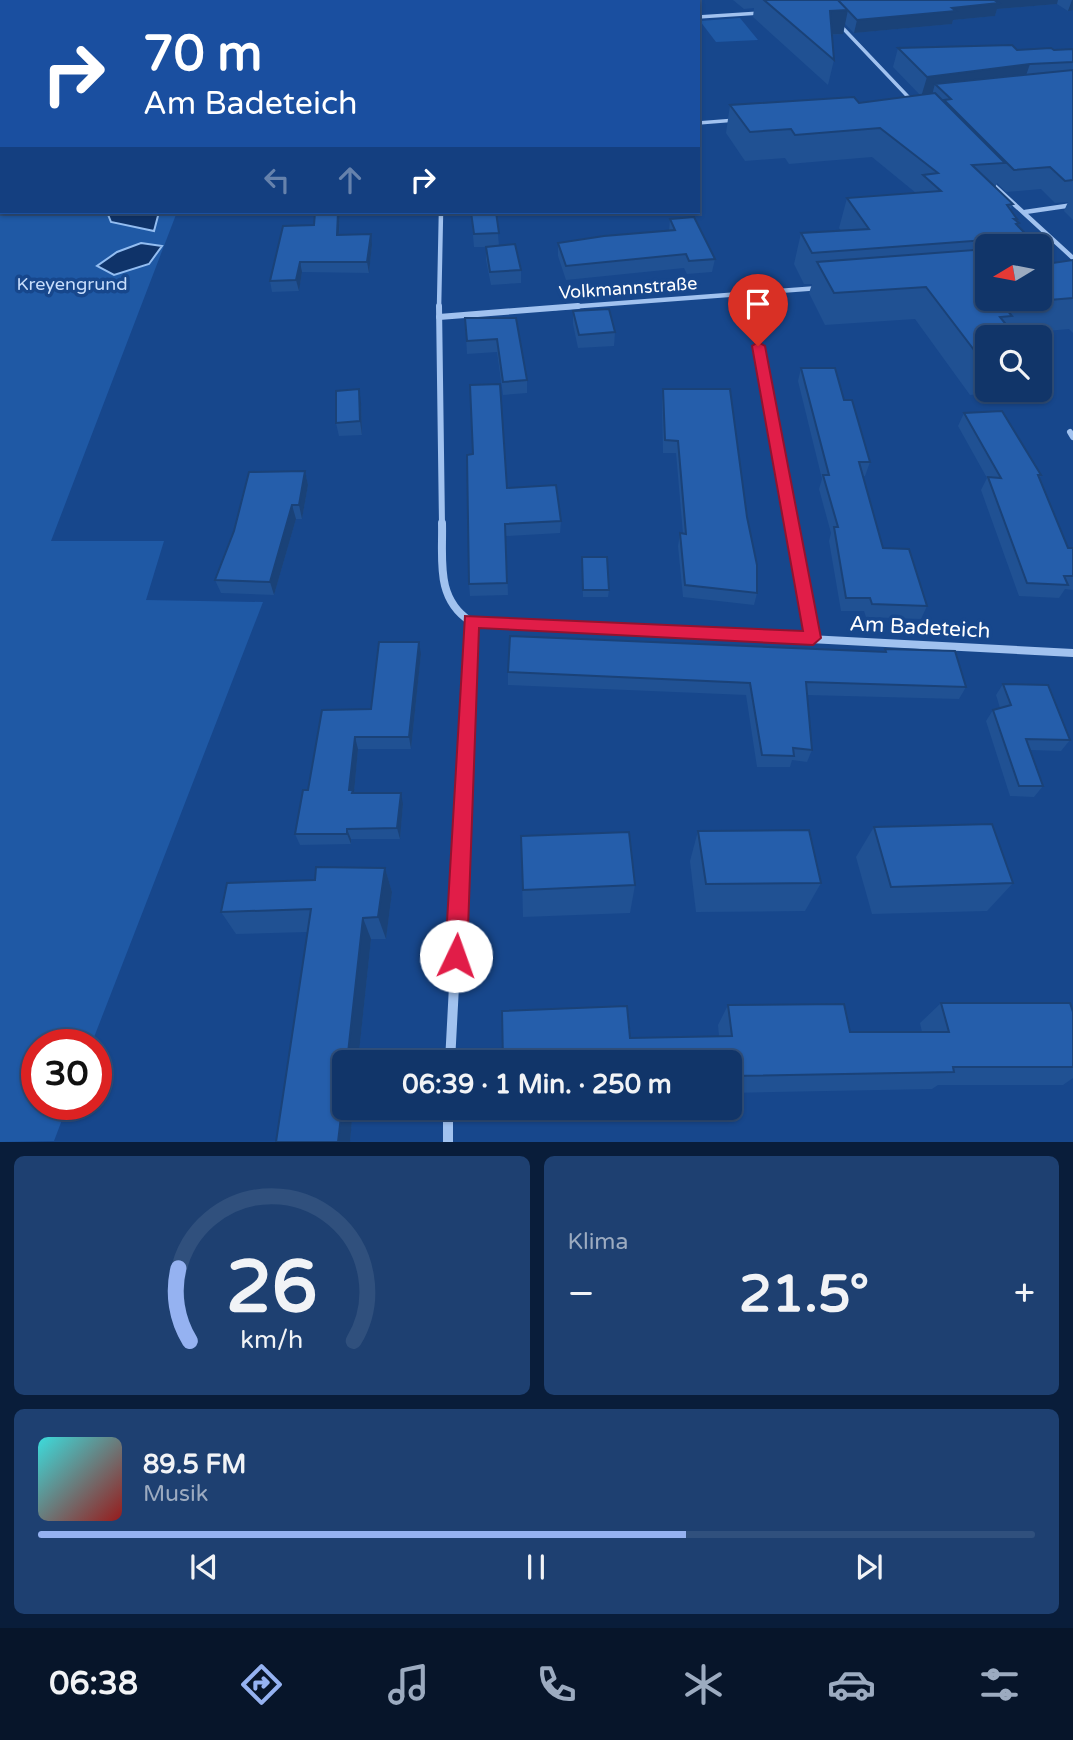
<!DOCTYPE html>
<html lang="de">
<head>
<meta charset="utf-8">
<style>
  :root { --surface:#113569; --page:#1e4071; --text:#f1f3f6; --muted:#9cabc0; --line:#30507d; --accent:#95b2f1 }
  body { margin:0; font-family:"Varela Round",sans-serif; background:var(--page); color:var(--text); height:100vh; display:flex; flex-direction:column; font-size:26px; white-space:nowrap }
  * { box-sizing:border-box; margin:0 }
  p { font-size:23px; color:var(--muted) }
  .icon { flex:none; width:38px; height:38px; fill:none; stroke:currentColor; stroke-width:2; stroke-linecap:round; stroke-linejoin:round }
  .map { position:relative; height:1142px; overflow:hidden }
  .sheet { display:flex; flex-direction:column; gap:14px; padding:14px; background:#091d3a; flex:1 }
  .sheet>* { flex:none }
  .hud { position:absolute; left:0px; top:0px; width:700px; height:214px; box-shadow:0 2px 5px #0004,0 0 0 2px var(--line); background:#1a4fa0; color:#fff; overflow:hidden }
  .needle { width:46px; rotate:260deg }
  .buttons { position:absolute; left:975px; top:234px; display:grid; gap:14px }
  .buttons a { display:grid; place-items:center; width:77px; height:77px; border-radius:10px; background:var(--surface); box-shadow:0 2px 5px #0004,0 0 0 2px var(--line); font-size:35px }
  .speed { position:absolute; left:21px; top:1029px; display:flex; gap:14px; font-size:35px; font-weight:700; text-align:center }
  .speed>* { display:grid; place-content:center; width:91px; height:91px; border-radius:50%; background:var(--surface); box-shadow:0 2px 5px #0004,0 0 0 2px var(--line); line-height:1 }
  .speed .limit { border:10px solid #d22; background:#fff; color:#111 }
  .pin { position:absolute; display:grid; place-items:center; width:60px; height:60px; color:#fff; margin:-72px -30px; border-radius:50% 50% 50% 0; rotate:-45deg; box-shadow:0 0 7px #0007 }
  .pin .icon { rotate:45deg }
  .me { position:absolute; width:77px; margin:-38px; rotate:3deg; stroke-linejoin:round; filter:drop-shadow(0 0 5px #0008) }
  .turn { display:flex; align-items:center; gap:24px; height:147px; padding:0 28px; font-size:32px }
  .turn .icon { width:91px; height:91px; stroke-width:2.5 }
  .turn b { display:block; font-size:49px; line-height:60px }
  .lanes { display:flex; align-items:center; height:66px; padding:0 28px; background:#0003; justify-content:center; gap:35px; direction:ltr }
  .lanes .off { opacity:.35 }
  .big { font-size:52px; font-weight:700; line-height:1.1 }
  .sheet .card { flex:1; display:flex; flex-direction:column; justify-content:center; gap:10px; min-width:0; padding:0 24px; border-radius:10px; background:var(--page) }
  .sheet .dial { align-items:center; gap:0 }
  .dial svg { height:182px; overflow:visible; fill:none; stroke:var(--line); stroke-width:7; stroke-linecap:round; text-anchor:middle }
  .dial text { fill:var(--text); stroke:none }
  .song { display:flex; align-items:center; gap:21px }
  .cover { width:84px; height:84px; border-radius:10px; background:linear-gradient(135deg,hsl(180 70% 55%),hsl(0 70% 35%)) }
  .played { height:7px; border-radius:4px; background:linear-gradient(90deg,var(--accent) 65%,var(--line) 65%) }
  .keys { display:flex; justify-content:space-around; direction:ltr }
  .heat { display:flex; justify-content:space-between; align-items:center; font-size:38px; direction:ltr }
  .sheet .tiles { flex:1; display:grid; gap:14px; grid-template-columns:1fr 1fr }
  .card:last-child { grid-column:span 2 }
  .trip { position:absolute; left:332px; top:1050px; width:410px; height:70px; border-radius:10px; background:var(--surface); box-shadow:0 2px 5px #0004,0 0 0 2px var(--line); font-weight:700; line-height:70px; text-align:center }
  .dock { display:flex; height:112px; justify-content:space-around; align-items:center; background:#07152a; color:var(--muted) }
  .dock .icon { width:49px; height:49px }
  .dock .current { color:var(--accent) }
  .dock b { font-size:32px; color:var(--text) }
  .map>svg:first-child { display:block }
  .green { fill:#1f59a5 }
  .water { fill:#0f3369; stroke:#93bdf1; stroke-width:2 }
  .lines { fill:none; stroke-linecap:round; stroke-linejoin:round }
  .minor-far4 { stroke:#a1c2ef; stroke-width:3.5 }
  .minor-far3 { stroke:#a1c2ef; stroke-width:4.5 }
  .minor-far2 { stroke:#a1c2ef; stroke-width:6 }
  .minor-far1 { stroke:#a1c2ef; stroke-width:8 }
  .minor { stroke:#a1c2ef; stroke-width:10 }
  .wall { fill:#205193 }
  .shaded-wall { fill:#1a4278 }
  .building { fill:#255eab; stroke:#1a4278; stroke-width:2 }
  .route { fill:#e11d48; stroke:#92132f; stroke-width:2 }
  .labels { text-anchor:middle; stroke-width:7; stroke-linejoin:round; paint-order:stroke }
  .far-park-label { font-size:18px; fill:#c7ddfb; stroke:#17478c }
  .far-street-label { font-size:18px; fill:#fff; stroke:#17478c }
  .street-label { font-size:21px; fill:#fff; stroke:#17478c }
</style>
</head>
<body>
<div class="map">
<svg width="1073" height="1142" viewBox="0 0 1073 1142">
  <rect width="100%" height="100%" fill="#17478c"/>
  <g class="green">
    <path d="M740,18l18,22 -42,2 -16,-21z"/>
    <path d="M0,92l2,120h175l-126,329h113l-18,59 117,2 -172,443h-54v59h31l-14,37 -54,1z"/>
  </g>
  <g class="water">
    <path d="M107,212h52l-5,19 -43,-9z"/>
    <path d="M141,243l21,3 -13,18 -35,11 -17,-9 20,-14z"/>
  </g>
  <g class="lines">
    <g class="minor-far4">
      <path d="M698,17l62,-4"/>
      <path d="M839,24l76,80"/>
      <path d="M698,123l38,-3"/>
    </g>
    <g class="minor-far3">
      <path d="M989,181l84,77"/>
      <path d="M1025,212l48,-7"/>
      <path d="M748,293l3,15"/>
      <path d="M439,308l2,-96"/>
      <path d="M555,308l264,-20"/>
    </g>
    <g class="minor-far2">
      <path d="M439,306l3,219"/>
      <path d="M751,306l41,219"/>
      <path d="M439,317l139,-11"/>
      <path d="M1070,432l3,5"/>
    </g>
    <g class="minor-far1">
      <path d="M442,523c1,36 -7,75 28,98l603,32"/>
      <path d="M791,523l22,115"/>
      <path d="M464,798l7,-134 -1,-43"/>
    </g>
    <g class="minor">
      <path d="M450,1062l14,-266"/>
      <path d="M448,1108v34"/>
    </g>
  </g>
  <g class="wall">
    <path d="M306,0h368l1,2h-365z"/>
    <path d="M733,0h340l-5,11 -11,-7 -60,5 -2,7 -42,4 -1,4 -98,9 -9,-9 -2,10 -11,1 2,25 -6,25 -75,-68 1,-9 -10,1z"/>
    <path d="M898,48l156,2 19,-1v171l-9,-9 4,-9 -13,1 -14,-14 -35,3 -9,-9 -2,5 18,16 -3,6 7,9 -1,2 2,4 20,22h-51v52l66,-36 20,-3v73l-4,-4 -56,5 -26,4v52h31l-48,5 -55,-76 -90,6 -16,-32 3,-9h-8l-10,-20 7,-31 40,-2 -2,-3 8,-30 69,-5 -44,-36 -83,7 -4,-6 -40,3 -19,-28 4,-28 129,-2 61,-8 -27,-28z"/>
    <path d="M315,212h25l-1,23 33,10 -3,28 -67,-1 -3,19 -27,1 -2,-11 44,-56z"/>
    <path d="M471,212h25l3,34 22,24v13l-30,2 -5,-25v-13h-12z"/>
    <path d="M670,219l45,40 -3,13 -25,2 -3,-6 -118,12 -8,-24v-13l111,-12z"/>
    <path d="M573,311l42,21 -1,14 -36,2 -5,-24z"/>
    <path d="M465,318h51l11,62v13l-24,2 -6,-43 -30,2z"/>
    <path d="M801,368l43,32 26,62 -5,14h-2l20,72 44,58 -6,13 -55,-2 -2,-6h-23l-12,-70 2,-8 -12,-44 3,-10 -24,-98z"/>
    <path d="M663,389l94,204 -3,12 -71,-8 -5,-51 2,-13 3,1 -7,-81h-13l-1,-51z"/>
    <path d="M361,403l1,32 -23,1 -3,-13z"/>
    <path d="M964,413l77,62 -2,4 29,69h5v42l-8,-1 -6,9 -40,-2 -38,-106 6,-12 -29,-52z"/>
    <path d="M305,471l3,14 -6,34h-6l-22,76 -53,-2 -6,-13z"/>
    <path d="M507,488l54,33 -1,12 -54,3 2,59 -38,1 -1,-12z"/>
    <path d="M582,557l27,33 -1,7h-25z"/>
    <path d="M885,649l81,38 -7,12 -152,-4 5,55 -5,12 -15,-2 -2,7h-33l-11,-72 -238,-10v-13l376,-20z"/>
    <path d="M421,654l-10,95h-53l-4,44 49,11 -3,35h-49v5l-51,1 -5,-11 13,-44 63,-81z"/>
    <path d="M1003,684l67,56 -9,11 -31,-1 13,36 -9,11 -24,-1 -24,-75 7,-11 7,-2 -4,-13z"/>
    <path d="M874,827l139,56 -26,28 -115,3 -16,-57z"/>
    <path d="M698,831l123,52 -16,28 -109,1 -6,-51z"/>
    <path d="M521,836l114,49 -5,28 -107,4z"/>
    <path d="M385,868l7,24 -6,47h-15l-13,123h-13v46h8l-3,34h-74l32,-210 -72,2 -15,-22 94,-32z"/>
    <path d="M941,1003l132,9v66l-10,7h-125l-6,4 -202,4v-31l-100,-24 89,-2 -1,-11 10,-20 122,27h72l-2,-9z"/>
  </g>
  <g class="shaded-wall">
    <path d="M990,0h68l-1,4 -60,5 -2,7 -42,4 -1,4 -98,9 3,-13 95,-12z"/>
    <path d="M1072,0h1v10l-5,1z"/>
    <path d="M848,10l-5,24 -18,1 5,-24z"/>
    <path d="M1030,64l-7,20h-88l-3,11 -11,2 6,-20z"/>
    <path d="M338,212h2l-2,34 -1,-11z"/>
    <path d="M371,234l1,11 -3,28 -2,-11z"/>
    <path d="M300,262l2,10 -3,19 -3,-11z"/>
    <path d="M359,389l2,14 1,32 -2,-14z"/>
    <path d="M305,471l3,14 -6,34 -3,-14z"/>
    <path d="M292,505l4,14 -22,76 -4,-13z"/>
    <path d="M419,642l2,12 -10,95 -2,-12z"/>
    <path d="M355,737l3,12 -4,44 2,8 -7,-11z"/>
    <path d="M401,793l2,11 -3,35 -3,-11z"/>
    <path d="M347,829l4,10v5l-4,-10z"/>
    <path d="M385,868l7,24 -6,47 -8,-22z"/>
    <path d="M363,918l8,21 -13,123h-11z"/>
    <path d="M345,1082v26h8l-3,34h-12z"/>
  </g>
  <g class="building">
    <path d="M341,0h333l1,2h-329z"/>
    <path d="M764,0h74l10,10 -18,1 4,49z"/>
    <path d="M838,0h156l5,3 -47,5 4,3 -99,9z"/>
    <path d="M1012,45l5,5 34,-2 3,2 19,-1v13l-43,2 -103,13 -29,-29z"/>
    <path d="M1073,70v110l-8,1 -15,-14 -36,3 -70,-70 7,-1 -16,-15z"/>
    <path d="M935,93l70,70 -33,2 41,39 -6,1 10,14h-3l5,4 -3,1 22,23h-36l2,-2 -5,-6 -187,14 -11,-20 68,-4 -22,-31 94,-7 -18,-16 15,-2 -58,-45 -85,7 -4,-6 -41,3 -20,-27 124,-8 5,6z"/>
    <path d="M315,212h23l-1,23 34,-1 -4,28h-67l-4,18 -26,1 13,-55 31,-1z"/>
    <path d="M471,212h25l3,21 -25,1z"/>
    <path d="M694,217l21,42 -26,2 -3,-7 -120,12 -8,-23 46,-7 71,-6 -5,-11z"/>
    <path d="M515,244l6,26 -31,2 -4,-25z"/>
    <path d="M1040,248l13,15 20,-3v38l-71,6 10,12 -12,1 17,21h-30v25h-3l-58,-76 -92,6 -17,-31 170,-13v50h53z"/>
    <path d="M609,309l6,23 -36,3 -6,-24z"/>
    <path d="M465,318h51l11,62 -24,2 -6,-43 -30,2z"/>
    <path d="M801,368h34l9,32h8l18,62h-11l24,86 26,1 18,57 -55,-2 -2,-6h-24l-12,-71h4l-15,-52h6z"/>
    <path d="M500,384l7,104 49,-3 5,36 -56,3 2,59 -38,1 -2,-129 6,-1 -3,-69z"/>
    <path d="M359,389l1,32 -24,2v-32z"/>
    <path d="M663,389h67l17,128 10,48v28l-72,-8 -5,-52 6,1 -8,-93 -13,-1z"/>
    <path d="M1002,411l39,64h-3l30,73h5v28h-9l4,9 -41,-2 -39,-106 13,1 -37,-65z"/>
    <path d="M305,471l-6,34h-7l-22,77 -55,-2 19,-49 15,-59z"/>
    <path d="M582,557h25l2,33h-26z"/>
    <path d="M510,636l376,16 -1,-3 70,2 11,36 -160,-5 6,68 -19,-2 1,8 -32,-1 -12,-72 -242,-11z"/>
    <path d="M379,642h40l-10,95h-54l-6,53h4l-1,3h49l-4,35 -50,1v5h-52l8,-44h5l14,-80 49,-1z"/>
    <path d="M1003,684l45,1 22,55 -44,-1 17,47h-24l-26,-76 18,-5z"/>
    <path d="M992,824l21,59 -122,4 -17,-60z"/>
    <path d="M809,830l12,53 -115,1 -8,-53z"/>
    <path d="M629,832l6,53 -112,5 -2,-54z"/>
    <path d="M316,867l69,1 -7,49 -15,1 -16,144h-2v20l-7,60h-62l35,-233 -90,3 6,-29 88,-3z"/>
    <path d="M941,1003h129l3,9v55h-120l1,5 -224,4v-14h-227l-1,-51 125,-5 3,32 102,-2 -4,-31 116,-1 6,28h99z"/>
  </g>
  <path class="route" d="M758,342l7,4 56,292 -8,7 -334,-17 -12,328 -3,8 -8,3 -8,-3 -3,-8 20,-340 338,15 -51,-285z"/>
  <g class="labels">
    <g class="far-park-label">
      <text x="72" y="290">Kreyengrund</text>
    </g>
    <g class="far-street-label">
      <text transform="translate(628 288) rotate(-4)" y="6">Volkmannstraße</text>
    </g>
    <g class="street-label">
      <text transform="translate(920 627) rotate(3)" y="7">Am Badeteich</text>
    </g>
  </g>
</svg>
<div class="buttons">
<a><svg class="needle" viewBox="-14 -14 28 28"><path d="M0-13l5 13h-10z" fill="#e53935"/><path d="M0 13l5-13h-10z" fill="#9cabc0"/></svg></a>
<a><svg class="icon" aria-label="search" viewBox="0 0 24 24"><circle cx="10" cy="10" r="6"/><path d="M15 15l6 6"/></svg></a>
</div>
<div class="speed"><div class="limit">30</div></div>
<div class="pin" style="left:758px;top:346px;background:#d93025"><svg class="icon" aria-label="arrive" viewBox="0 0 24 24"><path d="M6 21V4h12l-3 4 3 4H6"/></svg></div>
<svg class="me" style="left:456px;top:956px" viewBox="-20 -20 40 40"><circle r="19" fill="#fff"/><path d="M0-13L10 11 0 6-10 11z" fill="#e11d48"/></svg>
<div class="trip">06:39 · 1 Min. · 250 m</div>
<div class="hud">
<div class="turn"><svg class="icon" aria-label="right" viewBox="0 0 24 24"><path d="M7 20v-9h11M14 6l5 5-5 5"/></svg><div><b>70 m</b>Am Badeteich</div></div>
<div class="lanes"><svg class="icon off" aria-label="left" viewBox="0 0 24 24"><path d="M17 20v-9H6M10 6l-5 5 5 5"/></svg><svg class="icon off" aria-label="ahead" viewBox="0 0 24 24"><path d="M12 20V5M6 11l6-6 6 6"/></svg><svg class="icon" aria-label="right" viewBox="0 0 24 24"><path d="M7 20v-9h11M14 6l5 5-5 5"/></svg></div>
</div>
</div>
<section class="sheet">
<div class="tiles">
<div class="card dial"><svg viewBox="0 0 100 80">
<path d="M14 69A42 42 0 1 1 86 69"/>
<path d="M14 69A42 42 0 0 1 9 37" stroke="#95b2f1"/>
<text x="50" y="56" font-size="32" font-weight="700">26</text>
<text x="50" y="72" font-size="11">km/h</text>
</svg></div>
<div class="card"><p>Klima</p>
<div class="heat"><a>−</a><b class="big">21.5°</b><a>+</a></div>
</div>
<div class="card">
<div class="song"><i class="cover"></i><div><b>89.5 FM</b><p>Musik</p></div></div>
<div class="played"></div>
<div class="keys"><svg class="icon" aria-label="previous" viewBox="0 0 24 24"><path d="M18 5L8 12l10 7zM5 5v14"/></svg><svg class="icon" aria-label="pause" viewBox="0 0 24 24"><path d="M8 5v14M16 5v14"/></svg><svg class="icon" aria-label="next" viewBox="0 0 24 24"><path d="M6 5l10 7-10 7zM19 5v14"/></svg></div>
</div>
</div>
</section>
<nav class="dock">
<b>06:38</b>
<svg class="icon current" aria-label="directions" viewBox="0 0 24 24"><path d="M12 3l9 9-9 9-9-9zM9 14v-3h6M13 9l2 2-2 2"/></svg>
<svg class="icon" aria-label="music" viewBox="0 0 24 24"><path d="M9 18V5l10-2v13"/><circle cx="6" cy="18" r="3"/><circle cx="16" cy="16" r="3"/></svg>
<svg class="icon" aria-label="phone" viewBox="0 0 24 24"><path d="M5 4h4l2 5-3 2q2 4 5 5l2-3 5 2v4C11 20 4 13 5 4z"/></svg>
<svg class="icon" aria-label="climate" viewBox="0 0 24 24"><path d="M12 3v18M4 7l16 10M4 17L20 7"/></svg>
<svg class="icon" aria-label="car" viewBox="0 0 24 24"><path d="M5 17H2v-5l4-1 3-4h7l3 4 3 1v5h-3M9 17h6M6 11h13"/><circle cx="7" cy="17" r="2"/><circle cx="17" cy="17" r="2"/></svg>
<svg class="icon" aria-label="filters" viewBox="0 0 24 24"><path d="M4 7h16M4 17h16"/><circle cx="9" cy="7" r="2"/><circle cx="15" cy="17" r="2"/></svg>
</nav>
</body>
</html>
